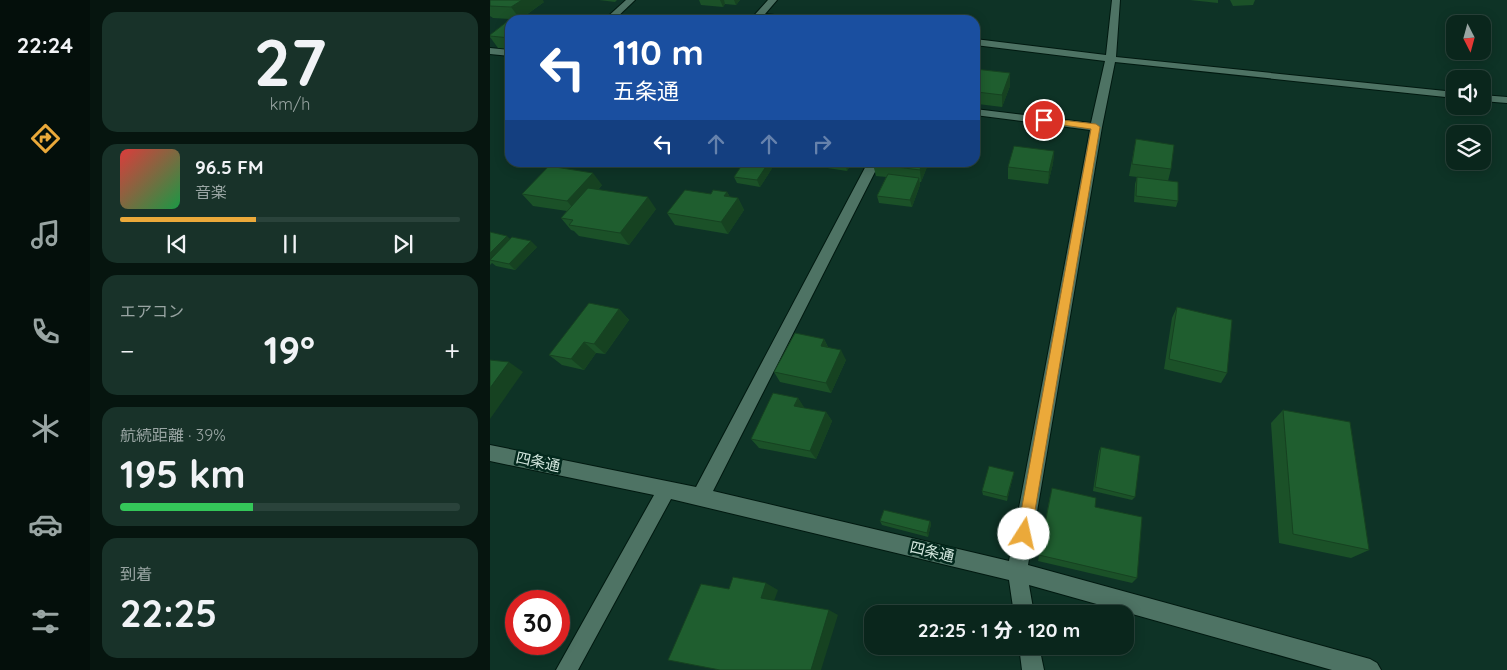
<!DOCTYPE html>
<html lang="ja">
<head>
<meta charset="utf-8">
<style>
  :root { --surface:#0a261c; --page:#183229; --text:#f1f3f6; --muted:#99a5a3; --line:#2a433b; --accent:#eba93a }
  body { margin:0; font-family:Quicksand,"Noto Sans JP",sans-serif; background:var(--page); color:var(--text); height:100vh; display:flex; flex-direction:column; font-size:19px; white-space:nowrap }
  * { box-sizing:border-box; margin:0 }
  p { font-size:16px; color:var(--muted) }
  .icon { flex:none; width:28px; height:28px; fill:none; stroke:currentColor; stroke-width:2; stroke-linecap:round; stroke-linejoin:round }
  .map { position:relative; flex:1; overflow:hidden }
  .sheet { display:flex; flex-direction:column; gap:12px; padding:12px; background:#06150f; width:400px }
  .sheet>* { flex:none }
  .top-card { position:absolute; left:15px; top:15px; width:475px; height:152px; border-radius:15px; box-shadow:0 2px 12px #0003,0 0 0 1px var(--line); background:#1a4fa0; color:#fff; overflow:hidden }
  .needle { width:32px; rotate:174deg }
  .buttons { position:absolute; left:956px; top:15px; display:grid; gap:10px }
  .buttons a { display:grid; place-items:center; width:45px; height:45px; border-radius:10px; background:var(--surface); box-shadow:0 2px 12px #0003,0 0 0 1px var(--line); font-size:25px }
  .speed { position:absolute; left:15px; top:590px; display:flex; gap:10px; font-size:25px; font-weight:700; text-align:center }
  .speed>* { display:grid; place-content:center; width:65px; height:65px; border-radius:50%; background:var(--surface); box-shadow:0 2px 12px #0003,0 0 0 1px var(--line); line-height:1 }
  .speed .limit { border:8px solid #d22; background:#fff; color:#111 }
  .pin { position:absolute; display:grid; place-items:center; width:42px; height:42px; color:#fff; margin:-21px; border:2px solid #fff; border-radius:50%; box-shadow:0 1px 5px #0007 }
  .me { position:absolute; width:55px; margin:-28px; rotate:10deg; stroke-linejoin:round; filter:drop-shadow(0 0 4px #0008) }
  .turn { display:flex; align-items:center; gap:18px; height:105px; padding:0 25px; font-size:22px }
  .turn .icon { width:65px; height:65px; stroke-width:2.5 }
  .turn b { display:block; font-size:35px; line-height:42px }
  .lanes { display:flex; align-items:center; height:48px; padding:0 25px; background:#0003; justify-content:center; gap:25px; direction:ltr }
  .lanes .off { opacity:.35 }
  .big { font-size:38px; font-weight:800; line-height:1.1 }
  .sheet .card { flex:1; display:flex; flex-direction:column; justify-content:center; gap:8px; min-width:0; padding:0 18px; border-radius:15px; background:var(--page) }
  .sheet .dial { align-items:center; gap:0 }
  .dial b { font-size:65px; line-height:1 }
  .song { display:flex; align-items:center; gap:15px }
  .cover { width:60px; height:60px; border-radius:8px; background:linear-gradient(135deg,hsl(0 70% 55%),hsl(140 70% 35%)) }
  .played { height:5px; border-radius:2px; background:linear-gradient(90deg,var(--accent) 40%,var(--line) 40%) }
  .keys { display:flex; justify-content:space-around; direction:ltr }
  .heat { display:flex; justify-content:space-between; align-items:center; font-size:28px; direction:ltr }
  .charge { height:8px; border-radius:4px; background:linear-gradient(90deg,#34c759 39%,var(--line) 0) }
  .trip { position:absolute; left:374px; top:605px; width:270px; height:50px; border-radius:15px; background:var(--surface); box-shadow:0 2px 12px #0003,0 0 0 1px var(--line); font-weight:800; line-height:50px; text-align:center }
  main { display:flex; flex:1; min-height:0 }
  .tab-bar { display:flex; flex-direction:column; width:90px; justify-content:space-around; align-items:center; background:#040f0b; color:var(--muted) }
  .tab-bar .icon { width:35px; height:35px }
  .tab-bar .active { color:var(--accent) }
  .tab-bar b { font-size:22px; color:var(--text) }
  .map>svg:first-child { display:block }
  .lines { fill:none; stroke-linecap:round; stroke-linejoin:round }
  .minor-casing { stroke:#001910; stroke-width:2 }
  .minor { fill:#4e7364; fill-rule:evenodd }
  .wall { fill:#1b5128 }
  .shaded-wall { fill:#164221 }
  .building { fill:#1f5e2f; stroke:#164221 }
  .route { fill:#eba93a; stroke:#996e26 }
  .labels { text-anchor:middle; stroke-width:5; stroke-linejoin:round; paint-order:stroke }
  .near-street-label { font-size:15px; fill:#d3e7de; stroke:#03291d }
</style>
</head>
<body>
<main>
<nav class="tab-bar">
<b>22:24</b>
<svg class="icon active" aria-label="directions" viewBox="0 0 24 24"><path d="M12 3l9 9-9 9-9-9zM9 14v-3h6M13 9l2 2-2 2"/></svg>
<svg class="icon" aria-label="music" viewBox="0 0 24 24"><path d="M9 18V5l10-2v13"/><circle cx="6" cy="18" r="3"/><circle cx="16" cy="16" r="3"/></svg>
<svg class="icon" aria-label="phone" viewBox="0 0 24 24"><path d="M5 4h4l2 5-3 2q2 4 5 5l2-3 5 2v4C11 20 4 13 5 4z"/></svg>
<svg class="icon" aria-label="climate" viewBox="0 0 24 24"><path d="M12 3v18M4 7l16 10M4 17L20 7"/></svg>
<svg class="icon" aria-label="car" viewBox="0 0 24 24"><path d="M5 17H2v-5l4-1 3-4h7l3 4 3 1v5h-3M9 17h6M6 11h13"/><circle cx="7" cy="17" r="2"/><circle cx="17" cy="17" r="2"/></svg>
<svg class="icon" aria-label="filters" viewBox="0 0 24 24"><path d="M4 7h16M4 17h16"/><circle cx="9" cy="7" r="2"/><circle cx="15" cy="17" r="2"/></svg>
</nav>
<section class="sheet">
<div class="card dial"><b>27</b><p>km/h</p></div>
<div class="card">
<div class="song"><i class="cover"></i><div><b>96.5 FM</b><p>音楽</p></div></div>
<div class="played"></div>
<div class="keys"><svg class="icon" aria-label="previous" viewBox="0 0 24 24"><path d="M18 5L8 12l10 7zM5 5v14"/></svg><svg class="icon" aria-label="pause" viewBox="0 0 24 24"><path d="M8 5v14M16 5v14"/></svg><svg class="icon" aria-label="next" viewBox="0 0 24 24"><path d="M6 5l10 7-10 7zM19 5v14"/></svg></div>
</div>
<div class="card"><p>エアコン</p>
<div class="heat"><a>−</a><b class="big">19°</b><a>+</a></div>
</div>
<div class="card"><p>航続距離 · 39%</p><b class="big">195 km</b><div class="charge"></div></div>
<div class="card"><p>到着</p><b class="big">22:25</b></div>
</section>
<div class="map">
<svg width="1017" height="670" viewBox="0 0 1017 670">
  <rect width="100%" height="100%" fill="#0e3326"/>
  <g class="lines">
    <g class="minor-casing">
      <g id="minor">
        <path d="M136,0h9l-21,20h-10z"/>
        <path d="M278,0h9l-12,14 29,3 5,3h-49z"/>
        <path d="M622,0h8l-4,57 339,35v6l-340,-36 -13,65 -74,438 342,94 7,4 4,7h-49l-303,-85 5,29h-20l-5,-34 -338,-81 -93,171h-22l98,-175 -164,-34v-16l206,42 172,-325h12l-167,329 296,70 81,-431 -115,-15v-6l116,14 14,-62 -130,-16v-6l131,16z"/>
        <path d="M0,48l20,2v6l-20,-2z"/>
        <path d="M992,95l25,2v6l-25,-2z"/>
        <path d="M529,646h20l5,24h-22z"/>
      </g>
    </g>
    <use href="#minor" class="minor"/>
  </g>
  <g class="wall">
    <path d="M0,0l54,2 -22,16 -12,2v29l-12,-1 -8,-11v-2l20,-16 -17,-1 -3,-2z"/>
    <path d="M109,0h18l-2,2z"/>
    <path d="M209,0h41l-4,5 -11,-1 -2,3 -22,-2z"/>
    <path d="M700,0h28v3z"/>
    <path d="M740,0h25l-2,5 -20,1z"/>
    <path d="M485,69l35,4v13l-8,21 -24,-3 -3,5z"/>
    <path d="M646,139l35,30 -3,12 10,20 -2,6 -42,-5 1,-18 2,-7 9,1 -17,-2z"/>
    <path d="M564,151l-1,12 -5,21 -40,-5v-12z"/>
    <path d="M145,162h24l-3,4z"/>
    <path d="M286,162l-16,25 -23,-4 -3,-6z"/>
    <path d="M298,162h64l-5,9z"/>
    <path d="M384,162h61l-2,5h-6l-6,15h-1v3l-8,22 -33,-4 -2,-7 9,-19 -10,-1 -3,-12z"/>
    <path d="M112,185l-4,5 58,19 -27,36 -50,-9 -5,-5 -3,-1 -10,-12 6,-7 -34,-5 -11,-12z"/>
    <path d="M237,192l3,5 8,1 6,12 -16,24 -53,-9 -8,-12 44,-19z"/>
    <path d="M0,232l20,7 27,8 -22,23 -19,-4 -4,-3 -2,2z"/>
    <path d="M687,307l50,66 -6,10 -57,-14 8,-51z"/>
    <path d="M129,309l10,11 -24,34 -9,-1 -12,17 -22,-5 -13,-10z"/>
    <path d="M334,339l4,8 18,13 -15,33 -51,-11 -6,-10z"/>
    <path d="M308,398l6,10 22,4 6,9 -16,38 -57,-11 -8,-9z"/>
    <path d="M793,410l86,140 -18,8 -72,-15 -8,-120z"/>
    <path d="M611,447l34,50 -3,3 -39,-9 6,-40z"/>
    <path d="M524,472l-1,4 -6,25 -24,-6 -1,-4z"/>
    <path d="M560,496l45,11 42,71 -5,5 -94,-22z"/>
    <path d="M390,521h50l1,3 -3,13 -46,-12z"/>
  </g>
  <g class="shaded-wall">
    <path d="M32,0h21l1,2 -24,17 -9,-12z"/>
    <path d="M230,0h4l1,4 -2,3z"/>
    <path d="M244,0h6l-4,5z"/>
    <path d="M520,73v13l-8,21v-12z"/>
    <path d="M487,92l1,12 -3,5v-13z"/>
    <path d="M564,151l-1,12 -5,21 1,-12z"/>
    <path d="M163,162h6l-3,4z"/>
    <path d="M279,162h7l-16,25 -3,-7z"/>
    <path d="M355,162h7l-5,9z"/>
    <path d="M432,162h5v5l-6,15 -1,-12z"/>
    <path d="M103,173l9,12 -25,28 -10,-12z"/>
    <path d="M429,178l1,7 -8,22 -2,-7z"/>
    <path d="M237,192l7,12 -10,-8z"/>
    <path d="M158,197l8,12 -27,36 -9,-12z"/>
    <path d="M248,198l6,12 -16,24 -7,-12z"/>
    <path d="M17,236l6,6 -23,18v-7z"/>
    <path d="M41,241l6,6 -22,23 -6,-6z"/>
    <path d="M129,309l10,11 -24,34 -11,-10z"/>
    <path d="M334,339l5,11 -8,-4z"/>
    <path d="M94,342l12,11 -12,17 -13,-11z"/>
    <path d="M351,350l5,10 -15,33 -5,-10z"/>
    <path d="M19,362l14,10 -33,47v-31z"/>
    <path d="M308,398l6,9 -4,8 -6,-9z"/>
    <path d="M336,412l6,9 -16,38 -6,-8z"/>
    <path d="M524,472l-1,4 -6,25v-4z"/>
    <path d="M440,521l1,3 -3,13 -1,-4z"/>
    <path d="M276,583l12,7 -5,14 -12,-6z"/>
    <path d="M339,610l9,5 -17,55h-10z"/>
  </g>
  <g class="building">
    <path d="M0,0h32l-11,7 -21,-1z"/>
    <path d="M23,17l34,3h-37v18l-20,-2v-1z"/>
    <path d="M485,69l35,4 -8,22 -25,-3 -2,4z"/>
    <path d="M646,139l38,6 -3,24 -39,-5z"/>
    <path d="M524,146l40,5 -5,21 -41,-5z"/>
    <path d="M254,162h25l-12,18 -23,-3z"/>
    <path d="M384,162h48l-2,8 -47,-6z"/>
    <path d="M59,166l44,7 -26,28 -45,-7z"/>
    <path d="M398,174l31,4 -9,22 -33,-4z"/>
    <path d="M647,177l41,5v19l-42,-5z"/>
    <path d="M98,188l60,9 -28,36 -51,-8 4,-5 -12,-2z"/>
    <path d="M195,190l26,4 2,-4 14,2 -3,4 14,2 -17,24 -54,-9z"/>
    <path d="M0,232l17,4 -17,17z"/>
    <path d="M22,237l19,4 -22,23 -19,-4z"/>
    <path d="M99,303l30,6 -25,35 -10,-2 -13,17 -22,-4z"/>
    <path d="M687,307l55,13 -5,53 -58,-14z"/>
    <path d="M305,333l29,6 -3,7 20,4 -15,33 -52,-11z"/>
    <path d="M0,360l19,2 -19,26z"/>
    <path d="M283,393l25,5 -4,8 32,6 -16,39 -59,-12z"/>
    <path d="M793,410l67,12 19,128 -76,-16z"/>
    <path d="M611,447l39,9 -5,41 -40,-10z"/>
    <path d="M499,466l25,6 -7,25 -25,-6z"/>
    <path d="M562,488l44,10 -1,9 47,10 -5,61 -98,-23z"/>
    <path d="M394,510l46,11 -3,12 -47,-12z"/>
    <path d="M243,577l33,6 -5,15 68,12 -18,60h-91l-52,-10 33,-76 28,5z"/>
  </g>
  <path class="route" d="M554,118l52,6 4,3 -69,407 -2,4 -5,3 -5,-3 -2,-4 74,-405 -50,-7v-3z"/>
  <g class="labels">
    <g class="near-street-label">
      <text transform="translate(48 462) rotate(12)" y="5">四条通</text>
      <text transform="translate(442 552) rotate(13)" y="5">四条通</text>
    </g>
  </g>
</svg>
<div class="buttons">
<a><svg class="needle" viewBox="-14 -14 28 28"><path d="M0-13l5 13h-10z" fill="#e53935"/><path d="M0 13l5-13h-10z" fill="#99a5a3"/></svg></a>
<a><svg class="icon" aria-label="sound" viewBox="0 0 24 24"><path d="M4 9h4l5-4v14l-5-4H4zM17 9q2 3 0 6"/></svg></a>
<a><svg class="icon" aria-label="layers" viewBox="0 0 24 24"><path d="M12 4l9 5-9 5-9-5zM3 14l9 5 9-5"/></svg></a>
</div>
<div class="speed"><div class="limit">30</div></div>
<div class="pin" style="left:554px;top:120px;background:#d93025"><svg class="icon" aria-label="arrive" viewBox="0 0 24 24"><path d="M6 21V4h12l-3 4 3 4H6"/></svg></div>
<svg class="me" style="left:534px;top:534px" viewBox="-20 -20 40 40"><circle r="19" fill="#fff"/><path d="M0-13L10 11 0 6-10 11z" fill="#eba93a"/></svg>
<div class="trip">22:25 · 1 分 · 120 m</div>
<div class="top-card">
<div class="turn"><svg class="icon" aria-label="left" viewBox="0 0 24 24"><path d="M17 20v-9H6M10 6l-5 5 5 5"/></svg><div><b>110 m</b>五条通</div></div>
<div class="lanes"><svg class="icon" aria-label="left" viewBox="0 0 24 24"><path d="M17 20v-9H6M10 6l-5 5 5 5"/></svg><svg class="icon off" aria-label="ahead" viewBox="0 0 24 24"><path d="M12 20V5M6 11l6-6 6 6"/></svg><svg class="icon off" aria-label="ahead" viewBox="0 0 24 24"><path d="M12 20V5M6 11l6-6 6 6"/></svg><svg class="icon off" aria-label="right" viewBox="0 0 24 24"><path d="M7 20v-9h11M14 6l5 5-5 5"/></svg></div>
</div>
</div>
</main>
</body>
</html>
